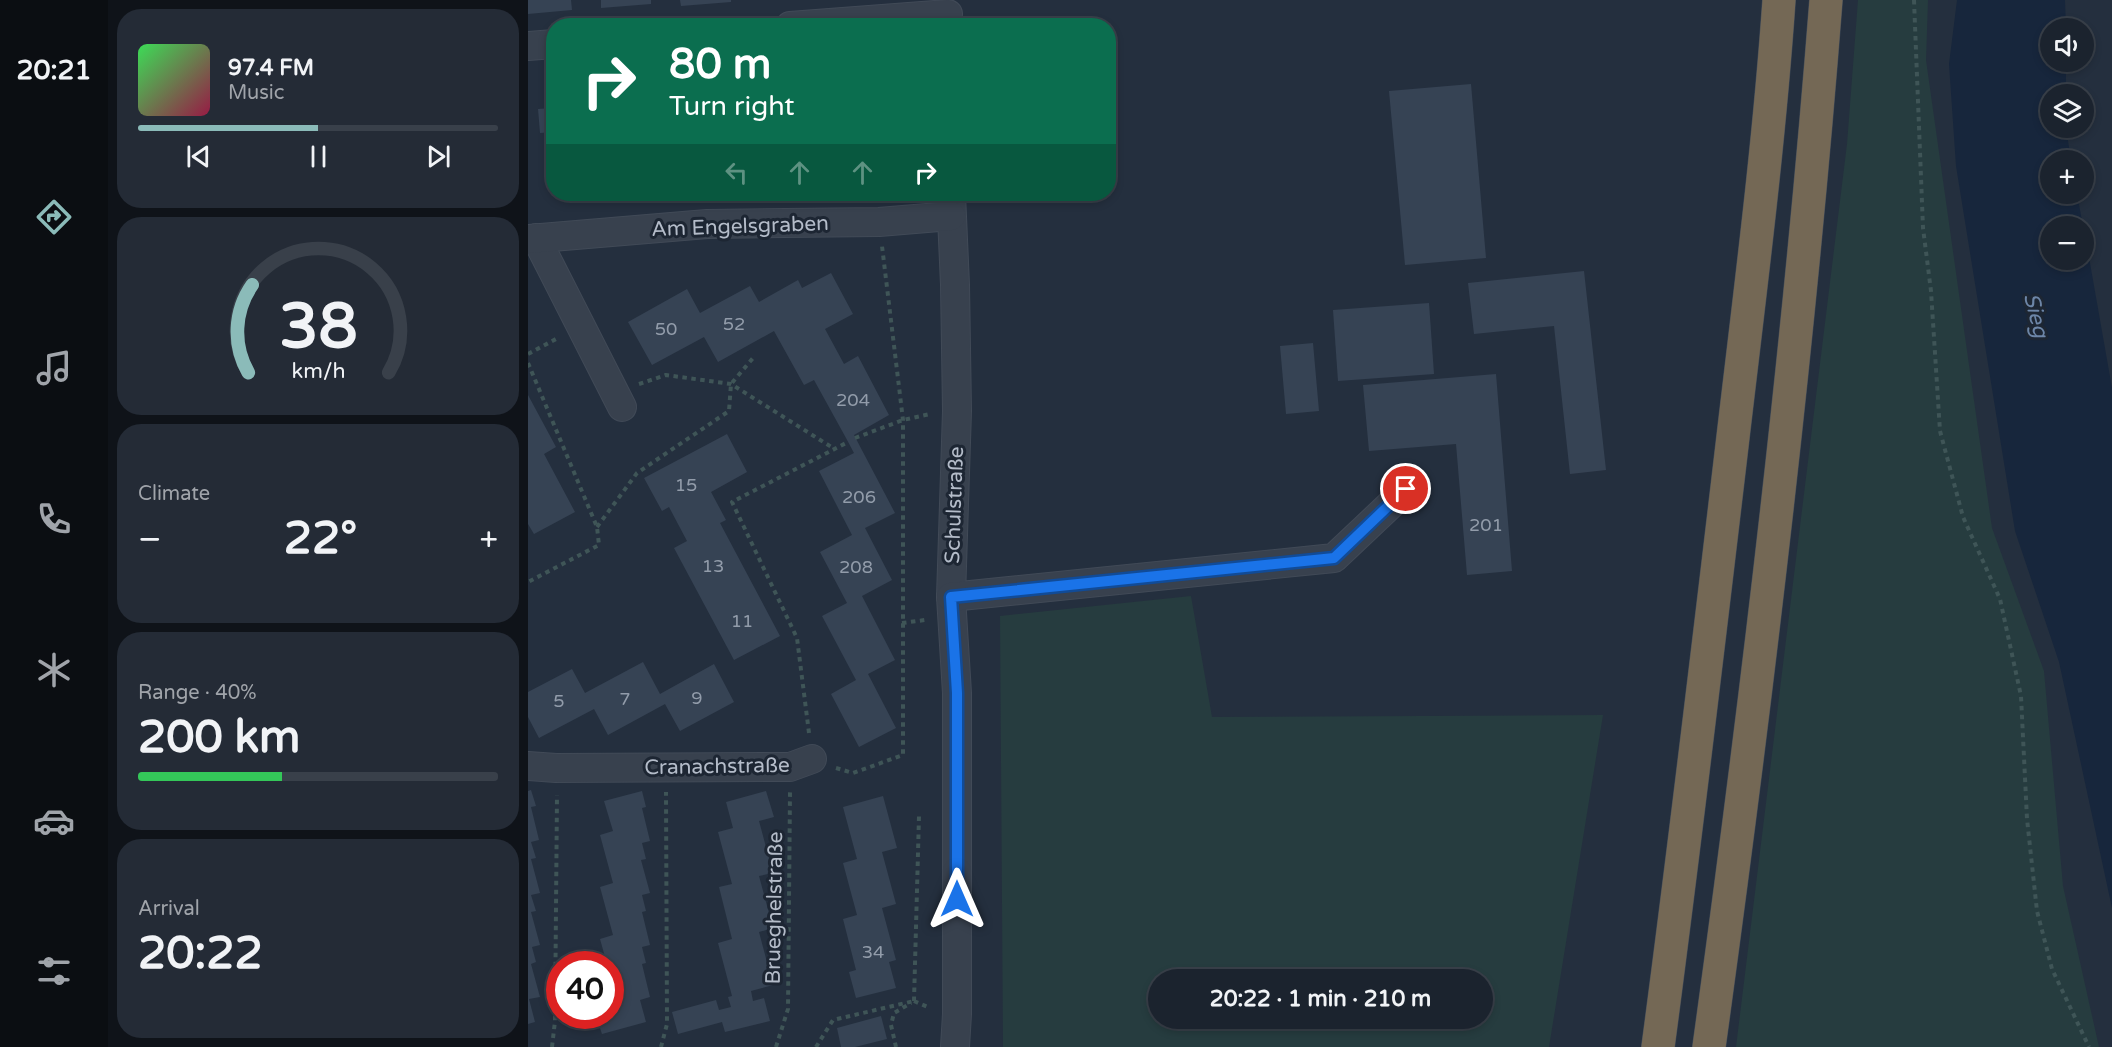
<!DOCTYPE html>
<html lang="en">
<head>
<meta charset="utf-8">
<style>
  :root { --surface:#1b232e; --page:#242b36; --text:#f1f3f6; --muted:#a0a4aa; --line:#39404a; --accent:#8bbbb9 }
  body { margin:0; font-family:"Varela Round",sans-serif; background:var(--page); color:var(--text); height:100vh; display:flex; flex-direction:column; font-size:22px; white-space:nowrap }
  * { box-sizing:border-box; margin:0 }
  p { font-size:20px; color:var(--muted) }
  .icon { flex:none; width:33px; height:33px; fill:none; stroke:currentColor; stroke-width:2; stroke-linecap:round; stroke-linejoin:round }
  .map { position:relative; flex:1; overflow:hidden }
  .sheet { display:flex; flex-direction:column; gap:9px; padding:9px; background:#0f1319; width:420px }
  .sheet>* { flex:none }
  .guide { position:absolute; left:18px; top:18px; width:570px; height:183px; border-radius:24px; box-shadow:0 3px 9px #0003,0 0 0 2px var(--line); background:#0b6e4f; color:#fff; overflow:hidden }
  .fabs { position:absolute; left:1512px; top:18px; display:grid; gap:12px }
  .fabs a { display:grid; place-items:center; width:54px; height:54px; border-radius:50%; background:var(--surface); box-shadow:0 3px 9px #0003,0 0 0 2px var(--line); font-size:30px }
  .speed { position:absolute; left:18px; top:951px; display:flex; gap:12px; font-size:30px; font-weight:700; text-align:center }
  .speed>* { display:grid; place-content:center; width:78px; height:78px; border-radius:50%; background:var(--surface); box-shadow:0 3px 9px #0003,0 0 0 2px var(--line); line-height:1 }
  .speed .limit { border:9px solid #d22; background:#fff; color:#111 }
  .pin { position:absolute; display:grid; place-items:center; width:51px; height:51px; color:#fff; margin:-26px; border:3px solid #fff; border-radius:50%; box-shadow:0 2px 6px #0007 }
  .me { position:absolute; width:66px; margin:-33px; rotate:0deg; stroke-linejoin:round; filter:drop-shadow(0 0 4px #0008) }
  .turn { display:flex; align-items:center; gap:21px; height:126px; padding:0 24px; font-size:27px }
  .turn .icon { width:78px; height:78px; stroke-width:2.5 }
  .turn b { display:block; font-size:42px; line-height:51px }
  .lanes { display:flex; align-items:center; height:57px; padding:0 24px; background:#0003; justify-content:center; gap:30px; direction:ltr }
  .lanes .off { opacity:.35 }
  .big { font-size:45px; font-weight:700; line-height:1.1 }
  .sheet .widget { flex:1; display:flex; flex-direction:column; justify-content:center; gap:9px; min-width:0; padding:0 21px; border-radius:24px; background:var(--page) }
  .sheet .dial { align-items:center; gap:0 }
  .dial svg { height:156px; overflow:visible; fill:none; stroke:var(--line); stroke-width:7; stroke-linecap:round; text-anchor:middle }
  .dial text { fill:var(--text); stroke:none }
  .song { display:flex; align-items:center; gap:18px }
  .cover { width:72px; height:72px; border-radius:9px; background:linear-gradient(135deg,hsl(130 70% 55%),hsl(340 70% 35%)) }
  .played { height:6px; border-radius:3px; background:linear-gradient(90deg,var(--accent) 50%,var(--line) 50%) }
  .keys { display:flex; justify-content:space-around; direction:ltr }
  .heat { display:flex; justify-content:space-between; align-items:center; font-size:33px; direction:ltr }
  .charge { height:9px; border-radius:4px; background:linear-gradient(90deg,#34c759 40%,var(--line) 0) }
  .trip { position:absolute; left:620px; top:969px; width:345px; height:60px; border-radius:30px; background:var(--surface); box-shadow:0 3px 9px #0003,0 0 0 2px var(--line); font-weight:700; line-height:60px; text-align:center }
  main { display:flex; flex:1; min-height:0 }
  .tab-bar { display:flex; flex-direction:column; width:108px; justify-content:space-around; align-items:center; background:#0b0e12; color:var(--muted) }
  .tab-bar .icon { width:42px; height:42px }
  .tab-bar .on { color:var(--accent) }
  .tab-bar b { font-size:27px; color:var(--text) }
  .map>svg:first-child { display:block }
  .green { fill:#263c3f; fill-rule:evenodd }
  .water { fill:#17263c }
  .building { fill:#364354 }
  .lines { fill:none; stroke-linecap:round; stroke-linejoin:round }
  .minor-casing { stroke:#414a57; stroke-width:30 }
  .highway-casing { stroke:#434c59; stroke-width:34 }
  .path { stroke:#3f5557; stroke-width:4; stroke-dasharray:4.5 4.5; stroke-linecap:butt }
  .minor { stroke:#38414e; stroke-width:28 }
  .highway { stroke:#746855; stroke-width:33 }
  .route-casing { stroke:#114b97; stroke-width:15 }
  .route { stroke:#1a73e8; stroke-width:10 }
  .labels { text-anchor:middle; stroke-width:6; stroke-linejoin:round; paint-order:stroke }
  .number-label { font-size:18px; fill:#929caa }
  .street-label { font-size:21px; fill:#b4bcc9; stroke:#1d2633 }
  .water-label { font-size:22px; font-style:italic; fill:#6d86a8; stroke:#1d2633 }
</style>
</head>
<body>
<main>
<nav class="tab-bar">
<b>20:21</b>
<svg class="icon on" aria-label="directions" viewBox="0 0 24 24"><path d="M12 3l9 9-9 9-9-9zM9 14v-3h6M13 9l2 2-2 2"/></svg>
<svg class="icon" aria-label="music" viewBox="0 0 24 24"><path d="M9 18V5l10-2v13"/><circle cx="6" cy="18" r="3"/><circle cx="16" cy="16" r="3"/></svg>
<svg class="icon" aria-label="phone" viewBox="0 0 24 24"><path d="M5 4h4l2 5-3 2q2 4 5 5l2-3 5 2v4C11 20 4 13 5 4z"/></svg>
<svg class="icon" aria-label="climate" viewBox="0 0 24 24"><path d="M12 3v18M4 7l16 10M4 17L20 7"/></svg>
<svg class="icon" aria-label="car" viewBox="0 0 24 24"><path d="M5 17H2v-5l4-1 3-4h7l3 4 3 1v5h-3M9 17h6M6 11h13"/><circle cx="7" cy="17" r="2"/><circle cx="17" cy="17" r="2"/></svg>
<svg class="icon" aria-label="filters" viewBox="0 0 24 24"><path d="M4 7h16M4 17h16"/><circle cx="9" cy="7" r="2"/><circle cx="15" cy="17" r="2"/></svg>
</nav>
<section class="sheet">
<div class="widget">
<div class="song"><i class="cover"></i><div><b>97.4 FM</b><p>Music</p></div></div>
<div class="played"></div>
<div class="keys"><svg class="icon" aria-label="previous" viewBox="0 0 24 24"><path d="M18 5L8 12l10 7zM5 5v14"/></svg><svg class="icon" aria-label="pause" viewBox="0 0 24 24"><path d="M8 5v14M16 5v14"/></svg><svg class="icon" aria-label="next" viewBox="0 0 24 24"><path d="M6 5l10 7-10 7zM19 5v14"/></svg></div>
</div>
<div class="widget dial"><svg viewBox="0 0 100 80">
<path d="M14 69A42 42 0 1 1 86 69"/>
<path d="M14 69A42 42 0 0 1 16 24" stroke="#8bbbb9"/>
<text x="50" y="56" font-size="32" font-weight="700">38</text>
<text x="50" y="72" font-size="11">km/h</text>
</svg></div>
<div class="widget"><p>Climate</p>
<div class="heat"><a>−</a><b class="big">22°</b><a>+</a></div>
</div>
<div class="widget"><p>Range · 40%</p><b class="big">200 km</b><div class="charge"></div></div>
<div class="widget"><p>Arrival</p><b class="big">20:22</b></div>
</section>
<div class="map">
<svg width="1584" height="1047" viewBox="0 0 1584 1047">
  <rect width="100%" height="100%" fill="#242f3e"/>
  <g class="green">
    <path d="M1330,0h70l-2,60 66,468 52,143 19,215 36,161h-363l111,-903z"/>
    <path d="M663,596l21,121 391,-2 -54,332h-546l-3,-431zM630,980h324v38h-324z"/>
  </g>
  <path class="water" d="M1429,0h108l1,28h-16v34h16v32h-16v34h16l5,32h-21v34h27l6,32h-33v34h34v-31l28,159v520l-53,-246 -44,-131 -59,-365 -7,-102z"/>
  <g class="building">
    <path d="M0,0h43l1,10 -44,4z"/>
    <path d="M73,0h50v4l-50,4z"/>
    <path d="M152,0h51v2l-50,4z"/>
    <path d="M943,84l15,174 -81,7 -16,-174z"/>
    <path d="M23,108l2,24 -13,1 -2,-24z"/>
    <path d="M1056,271l22,199 -36,4 -16,-148 -80,8 -6,-51z"/>
    <path d="M303,273l22,41 -28,15 19,35 14,-8 31,59 -35,20 41,78 -30,15 27,52 -30,16 33,64 -27,14 28,54 -37,19 -28,-53 25,-14 -34,-64 25,-13 -27,-51 32,-17 -33,-64 35,-18 -8,-15 -32,-58 -10,5 -30,-54 -56,31 -14,-25 -52,28 -24,-43 59,-33 13,24 50,-27 9,16 39,-22 4,8z"/>
    <path d="M901,303l5,71 -96,7 -5,-71z"/>
    <path d="M785,343l6,68 -33,3 -6,-68z"/>
    <path d="M968,374l16,197 -45,4 -11,-131 -87,7 -6,-66z"/>
    <path d="M0,395l28,52 -12,7 31,58 -41,22 -6,-10z"/>
    <path d="M199,434l20,38 -36,20 15,28 -6,3 60,113 -46,24 -60,-112 13,-7 -18,-34 -7,4 -18,-33z"/>
    <path d="M115,662l17,32 54,-30 20,38 -54,29 -15,-27 -57,31 -14,-26 -55,29 -11,-21v-25l44,-23 13,24z"/>
    <path d="M3,790l5,16 -5,1 8,33 -8,2 5,16 -5,1 9,34 -9,2 5,16 -5,1 9,33 -8,2 4,15 -5,2 9,33 -11,2 6,23 -7,2v-233z"/>
    <path d="M114,791l4,16 -4,1 8,33 -8,2 4,16 -5,1 9,33 -8,2 4,16 -4,1 8,33 -8,2 4,16 -4,1 8,33 -10,3 6,22 -44,12 -6,-18h14v-28h3l-3,-24h-3l-7,-25 13,-4 -13,-48 13,-4 -13,-48 13,-4 -9,-30z"/>
    <path d="M238,791l8,26 -15,4 14,52 -14,3 14,52 -14,4 14,53 -22,6 2,10 11,-3 6,23 -45,11 -3,-10 -44,12 -6,-22 44,-12 3,10 12,-3 -3,-10 4,-1 -14,-53 14,-4 -13,-52 13,-3 -14,-52 15,-4 -7,-26z"/>
    <path d="M355,796l14,52 -15,4 14,52 -14,4 14,52 -7,2 7,26 -40,10 -7,-26 7,-2 -13,-51 14,-4 -14,-52 14,-4 -14,-52z"/>
    <path d="M353,1016l6,23 -32,8h-14l-4,-19z"/>
  </g>
  <g class="lines">
    <g class="minor-casing">
      <g id="minor">
        <path d="M262,26l158,-12"/>
        <path d="M0,46l26,-2"/>
        <path d="M423,194l4,91 2,126 -6,186 6,96v321l-2,33"/>
        <path d="M8,238l86,169"/>
        <path d="M0,239l179,-15 172,-2 72,-6"/>
        <path d="M423,597l383,-39 72,-68"/>
        <path d="M0,766l28,2 234,-1 22,-8"/>
      </g>
    </g>
    <g class="highway-casing">
      <g id="highway">
        <path d="M1130,1047c27,-203 51,-406 75,-610 17,-145 36,-291 46,-437"/>
        <path d="M1181,1047c48,-348 90,-697 117,-1047"/>
      </g>
    </g>
    <g class="path">
      <path d="M1386,0l9,228 8,63 9,140 23,86 37,82 21,97 6,123 10,92 15,58 37,78"/>
      <path d="M0,354l28,-15 -1,-2"/>
      <path d="M0,363l69,164 2,18 -71,37"/>
      <path d="M111,384l27,-9 65,9 102,64"/>
      <path d="M327,438l48,-18 27,-6"/>
      <path d="M69,527l40,-54 92,-62 2,-27 22,-26"/>
      <path d="M374,623l23,-3"/>
      <path d="M281,733l-12,-95 -65,-136 116,-60"/>
      <path d="M308,768l17,5 50,-18v-335l-21,-174"/>
      <path d="M386,1001l5,-185"/>
      <path d="M386,1001l16,7"/>
      <path d="M24,1047l3,-26 2,-226"/>
      <path d="M133,1047l6,-23 -1,-232"/>
      <path d="M248,1047l12,-38 2,-217"/>
      <path d="M288,1047l17,-27 81,-19"/>
      <path d="M368,1047l-5,-22 3,-12 17,-10"/>
    </g>
    <use href="#minor" class="minor"/>
    <use href="#highway" class="highway"/>
  </g>
  <g class="lines">
    <g class="route-casing">
      <path id="route" d="M429,899v-206l-6,-96 383,-39 72,-69"/>
    </g>
    <use href="#route" class="route"/>
  </g>
  <g class="labels">
    <g class="number-label">
      <text x="206" y="330">52</text>
      <text x="138" y="335">50</text>
      <text x="325" y="406">204</text>
      <text x="158" y="491">15</text>
      <text x="331" y="503">206</text>
      <text x="958" y="531">201</text>
      <text x="185" y="572">13</text>
      <text x="328" y="573">208</text>
      <text x="214" y="627">11</text>
      <text x="169" y="704">9</text>
      <text x="97" y="705">7</text>
      <text x="31" y="707">5</text>
      <text x="345" y="958">34</text>
    </g>
    <g class="street-label">
      <text transform="translate(212 226) rotate(-2)" y="7">Am Engelsgraben</text>
      <text transform="translate(426 505) rotate(-88)" y="7">Schulstraße</text>
      <text transform="translate(189 766) rotate(-1)" y="7">Cranachstraße</text>
      <text transform="translate(246 908) rotate(-89)" y="7">Brueghelstraße</text>
    </g>
    <g class="water-label">
      <text transform="translate(1509 315) rotate(76)" y="8">Sieg</text>
    </g>
  </g>
</svg>
<div class="fabs">
<a><svg class="icon" aria-label="sound" viewBox="0 0 24 24"><path d="M4 9h4l5-4v14l-5-4H4zM17 9q2 3 0 6"/></svg></a>
<a><svg class="icon" aria-label="layers" viewBox="0 0 24 24"><path d="M12 4l9 5-9 5-9-5zM3 14l9 5 9-5"/></svg></a>
<a>+</a>
<a>−</a>
</div>
<div class="speed"><div class="limit">40</div></div>
<div class="pin" style="left:878px;top:489px;background:#d93025"><svg class="icon" aria-label="arrive" viewBox="0 0 24 24"><path d="M6 21V4h12l-3 4 3 4H6"/></svg></div>
<svg class="me" style="left:429px;top:899px" viewBox="-20 -20 40 40"><path d="M0-17L14 15 0 8-14 15z" fill="#1a73e8" stroke="#fff" stroke-width="4"/></svg>
<div class="trip">20:22 · 1 min · 210 m</div>
<div class="guide">
<div class="turn"><svg class="icon" aria-label="right" viewBox="0 0 24 24"><path d="M7 20v-9h11M14 6l5 5-5 5"/></svg><div><b>80 m</b>Turn right</div></div>
<div class="lanes"><svg class="icon off" aria-label="left" viewBox="0 0 24 24"><path d="M17 20v-9H6M10 6l-5 5 5 5"/></svg><svg class="icon off" aria-label="ahead" viewBox="0 0 24 24"><path d="M12 20V5M6 11l6-6 6 6"/></svg><svg class="icon off" aria-label="ahead" viewBox="0 0 24 24"><path d="M12 20V5M6 11l6-6 6 6"/></svg><svg class="icon" aria-label="right" viewBox="0 0 24 24"><path d="M7 20v-9h11M14 6l5 5-5 5"/></svg></div>
</div>
</div>
</main>
</body>
</html>
